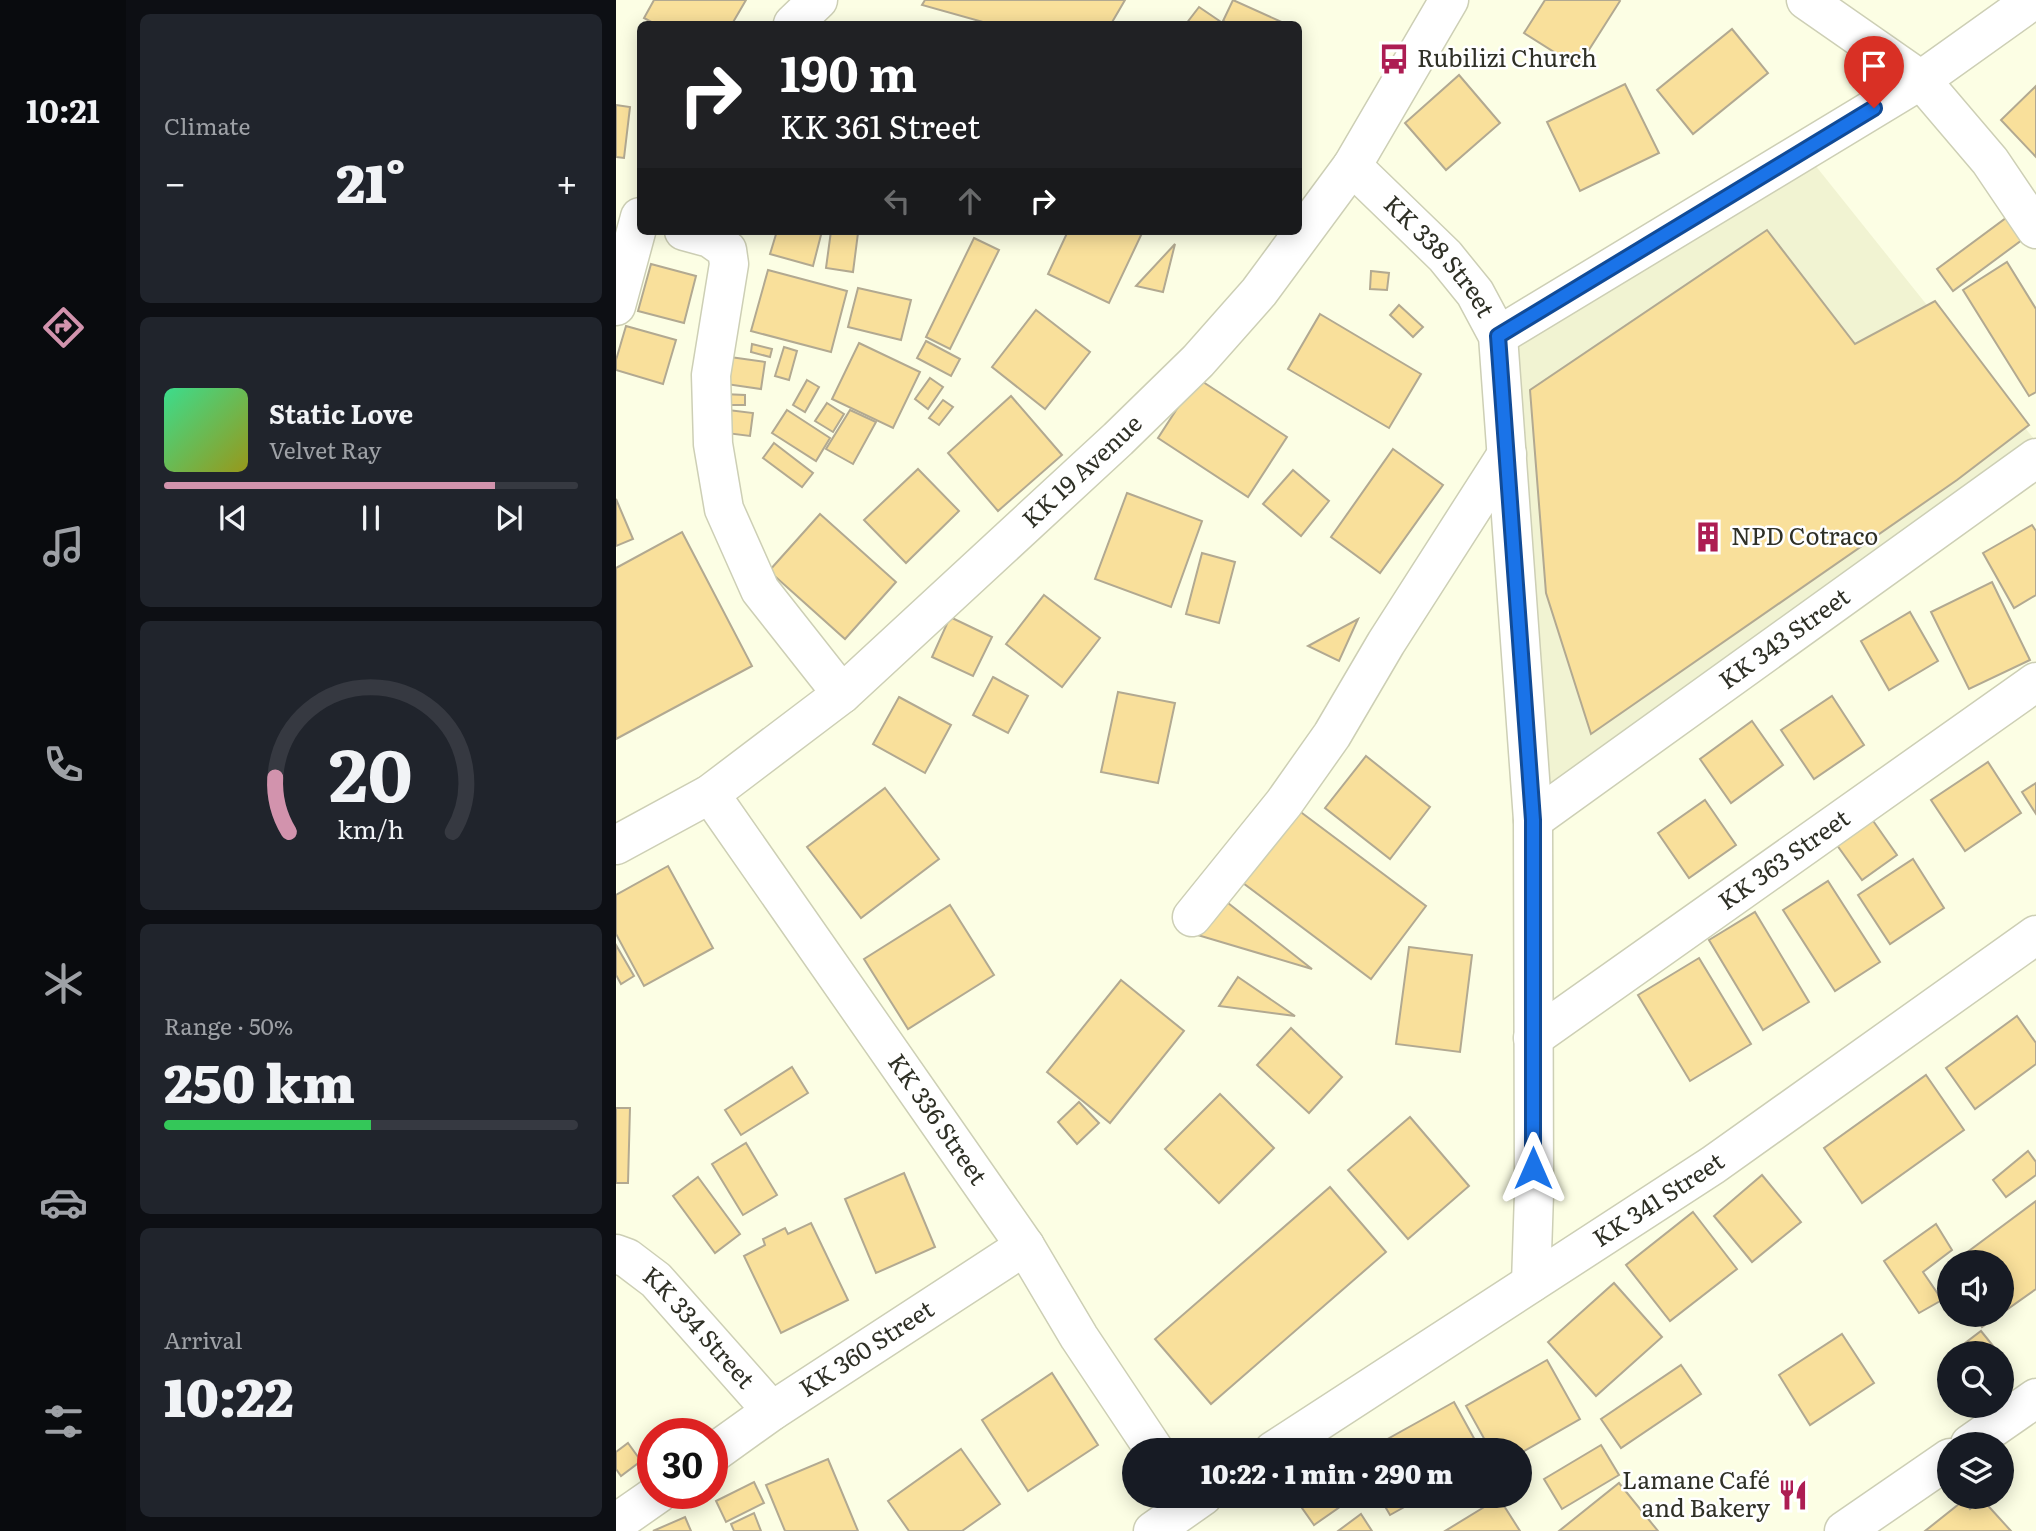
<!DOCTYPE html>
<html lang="en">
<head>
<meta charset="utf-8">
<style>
  :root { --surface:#171b24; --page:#20242c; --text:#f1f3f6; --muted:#9ea1a6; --line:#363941; --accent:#d293ad }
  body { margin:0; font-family:Literata,serif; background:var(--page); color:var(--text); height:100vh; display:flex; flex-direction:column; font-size:26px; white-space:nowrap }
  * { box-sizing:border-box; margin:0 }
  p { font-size:23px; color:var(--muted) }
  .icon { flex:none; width:38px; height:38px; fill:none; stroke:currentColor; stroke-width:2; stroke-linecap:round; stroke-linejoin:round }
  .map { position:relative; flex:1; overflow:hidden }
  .panel { display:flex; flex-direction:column; gap:14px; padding:14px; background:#0d0f14; width:490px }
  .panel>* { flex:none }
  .hud { position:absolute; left:21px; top:21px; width:665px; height:214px; border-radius:10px; box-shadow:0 4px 18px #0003; background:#202124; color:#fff; overflow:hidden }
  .tools { position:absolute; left:1321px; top:1250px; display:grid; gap:14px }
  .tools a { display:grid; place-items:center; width:77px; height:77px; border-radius:50%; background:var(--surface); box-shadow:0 4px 18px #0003; font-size:35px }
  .speed { position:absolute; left:21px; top:1418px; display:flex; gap:14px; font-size:35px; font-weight:700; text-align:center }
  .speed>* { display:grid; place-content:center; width:91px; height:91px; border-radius:50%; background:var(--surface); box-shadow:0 4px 18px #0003; line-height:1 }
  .speed .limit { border:10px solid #d22; background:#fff; color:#111 }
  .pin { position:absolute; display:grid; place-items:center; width:60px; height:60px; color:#fff; margin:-72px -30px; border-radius:50% 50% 50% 0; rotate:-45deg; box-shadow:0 0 7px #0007 }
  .pin .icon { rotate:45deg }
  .me { position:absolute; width:77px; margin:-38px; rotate:0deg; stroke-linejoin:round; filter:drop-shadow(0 0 5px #0008) }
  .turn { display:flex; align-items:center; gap:24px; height:147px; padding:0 28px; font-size:32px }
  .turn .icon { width:91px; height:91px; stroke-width:2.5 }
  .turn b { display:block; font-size:49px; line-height:60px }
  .lanes { display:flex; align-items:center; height:66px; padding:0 28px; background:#0003; justify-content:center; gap:35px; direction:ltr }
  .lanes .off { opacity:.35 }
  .big { font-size:52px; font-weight:800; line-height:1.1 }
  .panel .tile { flex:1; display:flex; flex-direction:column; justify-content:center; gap:10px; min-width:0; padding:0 24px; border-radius:10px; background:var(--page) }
  .panel .dial { align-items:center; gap:0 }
  .dial svg { height:182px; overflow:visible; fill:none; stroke:var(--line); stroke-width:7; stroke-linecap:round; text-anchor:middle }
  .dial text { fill:var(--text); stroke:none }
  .song { display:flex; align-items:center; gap:21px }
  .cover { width:84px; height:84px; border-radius:10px; background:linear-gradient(135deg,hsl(150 70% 55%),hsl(60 70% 35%)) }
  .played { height:7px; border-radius:4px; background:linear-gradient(90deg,var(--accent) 80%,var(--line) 80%) }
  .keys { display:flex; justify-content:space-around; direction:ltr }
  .heat { display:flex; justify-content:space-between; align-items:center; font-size:38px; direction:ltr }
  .charge { height:10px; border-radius:5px; background:linear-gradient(90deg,#34c759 50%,var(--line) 0) }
  .trip { position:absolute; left:506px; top:1438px; width:410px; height:70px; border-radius:35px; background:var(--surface); box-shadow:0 4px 18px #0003; font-weight:800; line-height:70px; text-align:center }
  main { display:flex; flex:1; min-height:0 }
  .tab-bar { display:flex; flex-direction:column; width:126px; justify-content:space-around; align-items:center; background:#090b0e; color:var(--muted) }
  .tab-bar .icon { width:49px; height:49px }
  .tab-bar .on { color:var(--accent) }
  .tab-bar b { font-size:32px; color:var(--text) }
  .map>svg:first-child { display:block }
  .built { fill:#f1f3d2 }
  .building { fill:#f9e09b; stroke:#b2a991; stroke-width:2 }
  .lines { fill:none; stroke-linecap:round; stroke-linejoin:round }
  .minor-casing { stroke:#cdcfb5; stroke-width:41 }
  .major-casing { stroke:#cdcfb5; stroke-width:41 }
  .minor { stroke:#fff; stroke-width:38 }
  .major { stroke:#fff; stroke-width:38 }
  .route-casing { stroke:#114b97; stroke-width:18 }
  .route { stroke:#1a73e8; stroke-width:12 }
  .labels { text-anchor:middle; stroke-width:5; stroke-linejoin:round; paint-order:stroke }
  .poi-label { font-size:24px; fill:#2f3026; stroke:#fff; text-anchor:start }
  .street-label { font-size:24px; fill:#2f3026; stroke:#fff }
</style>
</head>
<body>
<main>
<nav class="tab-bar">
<b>10:21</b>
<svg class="icon on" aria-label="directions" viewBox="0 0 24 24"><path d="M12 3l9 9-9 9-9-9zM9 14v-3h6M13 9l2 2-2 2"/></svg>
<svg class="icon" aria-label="music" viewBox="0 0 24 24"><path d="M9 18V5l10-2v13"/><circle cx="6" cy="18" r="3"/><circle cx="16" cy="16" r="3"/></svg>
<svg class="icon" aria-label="phone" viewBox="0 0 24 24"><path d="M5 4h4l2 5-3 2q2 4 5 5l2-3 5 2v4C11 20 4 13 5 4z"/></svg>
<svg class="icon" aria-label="climate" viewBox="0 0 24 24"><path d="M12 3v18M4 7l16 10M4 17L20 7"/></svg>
<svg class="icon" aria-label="car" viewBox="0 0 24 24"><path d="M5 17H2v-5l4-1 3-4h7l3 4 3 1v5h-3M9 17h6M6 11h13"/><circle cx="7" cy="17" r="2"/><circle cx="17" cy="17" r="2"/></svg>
<svg class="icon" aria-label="filters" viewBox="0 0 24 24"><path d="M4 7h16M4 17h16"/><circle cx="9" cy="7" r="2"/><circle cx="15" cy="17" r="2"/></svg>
</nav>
<section class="panel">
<div class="tile"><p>Climate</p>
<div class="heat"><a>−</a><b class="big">21°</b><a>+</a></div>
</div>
<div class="tile">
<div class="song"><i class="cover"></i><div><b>Static Love</b><p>Velvet Ray</p></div></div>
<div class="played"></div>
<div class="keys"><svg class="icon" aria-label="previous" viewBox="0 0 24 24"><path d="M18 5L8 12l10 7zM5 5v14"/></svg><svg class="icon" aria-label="pause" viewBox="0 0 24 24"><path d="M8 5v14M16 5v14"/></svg><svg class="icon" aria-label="next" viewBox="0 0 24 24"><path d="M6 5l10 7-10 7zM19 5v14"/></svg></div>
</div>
<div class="tile dial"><svg viewBox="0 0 100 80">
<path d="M14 69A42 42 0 1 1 86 69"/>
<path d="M14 69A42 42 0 0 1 8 45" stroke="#d293ad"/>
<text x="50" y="56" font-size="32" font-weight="700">20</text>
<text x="50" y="72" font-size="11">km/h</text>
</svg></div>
<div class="tile"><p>Range · 50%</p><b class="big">250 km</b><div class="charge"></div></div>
<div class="tile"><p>Arrival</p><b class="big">10:22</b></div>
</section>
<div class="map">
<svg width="1420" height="1531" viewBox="0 0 1420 1531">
  <rect width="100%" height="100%" fill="#fcfee4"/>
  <path class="built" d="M1195,160l223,279 -493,361 -43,-464z"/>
  <g class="building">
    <path d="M38,0h92l-14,24h-77l-11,-6z"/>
    <path d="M309,0h200l-14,24h-121l-68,-19z"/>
    <path d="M617,0l53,24h-56l-7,-3z"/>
    <path d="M929,0h74l1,1 -42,66 -54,-34z"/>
    <path d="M583,7l25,17h-38z"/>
    <path d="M1116,29l36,44 -75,61 -36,-44z"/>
    <path d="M843,75l41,48 -54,47 -41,-47z"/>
    <path d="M1009,84l34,69 -79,38 -33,-69z"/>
    <path d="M1420,86v71l-35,-37z"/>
    <path d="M0,105l14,2 -6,51 -8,-1z"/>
    <path d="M1394,215l16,22 -73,54 -16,-22z"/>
    <path d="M1151,230l88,114 80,-43 94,124 -72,55 -366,254 -45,-141 -16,-203z"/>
    <path d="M161,231h45l-9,35 -43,-12z"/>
    <path d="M215,231l27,2 -5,39 -27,-4z"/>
    <path d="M452,231h75l-34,72 -61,-29z"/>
    <path d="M358,238l25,12 -49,99 -24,-12z"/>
    <path d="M559,244l-12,48 -27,-6z"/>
    <path d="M1391,262l29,47v83l-7,4 -66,-106z"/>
    <path d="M35,264l45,12 -12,47 -46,-12z"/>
    <path d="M152,270l79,21 -16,61 -80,-21z"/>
    <path d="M755,271l18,2 -2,17 -17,-1z"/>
    <path d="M242,288l53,12 -10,40 -53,-13z"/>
    <path d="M783,305l24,22 -10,10 -23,-22z"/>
    <path d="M420,310l54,42 -45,57 -53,-42z"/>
    <path d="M704,314l101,60 -32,54 -101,-59z"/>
    <path d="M10,326l50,14 -13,44 -47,-14v-10z"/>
    <path d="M310,341l34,18 -9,17 -34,-18z"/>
    <path d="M243,343l61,29 -27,56 -61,-29z"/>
    <path d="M136,344l20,5 -2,8 -19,-5z"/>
    <path d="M168,347l13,4 -8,29 -14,-4z"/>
    <path d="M114,357l35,5 -4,27 -35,-5z"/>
    <path d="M314,378l13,9 -15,22 -13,-10z"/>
    <path d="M581,378l90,59 -39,60 -90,-59z"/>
    <path d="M191,380l12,7 -14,25 -12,-7z"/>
    <path d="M107,394l22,1v10h-22z"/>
    <path d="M395,396l51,59 -64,56 -50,-58z"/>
    <path d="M327,400l10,7 -14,18 -10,-7z"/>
    <path d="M211,403l17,11 -11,18 -18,-11z"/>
    <path d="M104,409l33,4 -3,23 -32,-4z"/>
    <path d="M171,410l43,28 -14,23 -44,-28z"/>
    <path d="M234,410l26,12 -23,42 -27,-15z"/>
    <path d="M158,443l39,30 -11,14 -39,-29z"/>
    <path d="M777,449l50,36 -63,88 -49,-36z"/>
    <path d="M302,469l41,42 -53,52 -42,-43z"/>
    <path d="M677,470l36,31 -28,35 -38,-32z"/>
    <path d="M511,493l75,28 -31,86 -76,-28z"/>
    <path d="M0,499l17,40 -17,7z"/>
    <path d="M204,514l76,68 -51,57 -76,-68z"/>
    <path d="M1416,525l4,6v64l-22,13 -31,-55z"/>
    <path d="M66,532l70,134 -136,73v-171z"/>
    <path d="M586,553l33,9 -16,61 -33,-9z"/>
    <path d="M1376,582l38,78 -61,29 -38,-77z"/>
    <path d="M428,595l56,43 -38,49 -56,-43z"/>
    <path d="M1294,612l28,49 -49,29 -28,-49z"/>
    <path d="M334,617l42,20 -19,39 -41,-19z"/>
    <path d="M742,619l-19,42 -31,-15z"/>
    <path d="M377,677l35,19 -20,37 -35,-18z"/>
    <path d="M502,692l57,11 -17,80 -57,-11z"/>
    <path d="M1216,696l32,49 -50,34 -33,-49z"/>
    <path d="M283,697l52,28 -26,48 -52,-29z"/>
    <path d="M1136,721l31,44 -52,38 -31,-44z"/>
    <path d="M750,756l64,51 -40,52 -65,-51z"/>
    <path d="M1372,762l33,51 -56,38 -34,-51z"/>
    <path d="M1420,783v31l-14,-22z"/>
    <path d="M269,788l54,71 -78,59 -54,-71z"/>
    <path d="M1089,800l31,45 -47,33 -31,-45z"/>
    <path d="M678,807l132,99 -55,73 -132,-99z"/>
    <path d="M1253,815l28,40 -35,25 -28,-39z"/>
    <path d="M1297,859l31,49 -54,36 -32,-49z"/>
    <path d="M52,866l45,82 -69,38 -28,-52v-39z"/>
    <path d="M1212,881l52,81 -45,29 -52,-81z"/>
    <path d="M598,892l98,77 -128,-38z"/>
    <path d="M334,905l44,70 -86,54 -44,-70z"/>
    <path d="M1139,912l54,90 -46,28 -54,-90z"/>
    <path d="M0,945l18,31 -13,8 -5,-9z"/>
    <path d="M793,947l63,8 -12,97 -64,-8z"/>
    <path d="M1083,958l52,86 -61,37 -52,-86z"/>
    <path d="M622,977l57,39 -76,-10z"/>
    <path d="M505,980l63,51 -74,92 -63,-51z"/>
    <path d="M1401,1016l19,27v21l-61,45 -29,-41z"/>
    <path d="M675,1028l51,49 -33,36 -52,-48z"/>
    <path d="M176,1067l16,26 -67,42 -16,-25z"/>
    <path d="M1310,1075l38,55 -102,73 -38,-55z"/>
    <path d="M604,1094l54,54 -55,55 -54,-54z"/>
    <path d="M463,1102l20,21 -22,21 -19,-22z"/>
    <path d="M0,1108h14l-2,75h-12z"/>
    <path d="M794,1117l59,69 -61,53 -60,-69z"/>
    <path d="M130,1143l31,52 -34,20 -31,-51z"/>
    <path d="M1412,1151l8,11v13l-30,22 -13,-17z"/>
    <path d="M288,1173l31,74 -59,26 -31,-74z"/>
    <path d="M1146,1175l39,47 -49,40 -38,-46z"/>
    <path d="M82,1177l42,57 -25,19 -42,-57z"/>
    <path d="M714,1187l56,65 -175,152 -56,-65z"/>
    <path d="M1420,1201v88l-34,24v-51h-48z"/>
    <path d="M1077,1212l44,57 -67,52 -44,-56z"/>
    <path d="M195,1223l37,77 -67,33 -37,-77 21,-11 -2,-6 22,-11 3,6z"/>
    <path d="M1320,1224l16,26 -29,22 19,28 -23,13 -35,-52z"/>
    <path d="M998,1283l48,54 -66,59 -48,-54z"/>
    <path d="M1358,1314h26l-18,13z"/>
    <path d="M1365,1331l17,21 -46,1z"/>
    <path d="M1226,1334l32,49 -64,42 -31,-50z"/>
    <path d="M931,1360l33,59 -61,35v-3h-28l-25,-45z"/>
    <path d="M1065,1365l20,29 -80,54 -20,-29z"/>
    <path d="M436,1373l46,72 -70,46 -46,-71z"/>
    <path d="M838,1402l27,49h-115z"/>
    <path d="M12,1443l13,18 -20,15 -5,-7v-17z"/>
    <path d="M985,1445l18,30 -57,34 -18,-30z"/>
    <path d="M345,1449l39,55 -38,27h-53l-21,-30z"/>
    <path d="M212,1459l30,72h-73l-19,-46z"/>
    <path d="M138,1482l10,21 -38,19 -10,-21z"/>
    <path d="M1003,1483l39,48h-99z"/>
    <path d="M681,1496h56l1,1 -40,28 -19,-27z"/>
    <path d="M763,1496h45l-34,19z"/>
    <path d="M883,1498l21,33h-75z"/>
    <path d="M1365,1498l30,33h-86l39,-31 6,9z"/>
    <path d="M138,1513l7,18h-27l-3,-7z"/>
    <path d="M745,1514l11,17h-34z"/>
    <path d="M69,1517l6,14h-38z"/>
  </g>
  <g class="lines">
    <g class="minor-casing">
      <g id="minor">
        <path d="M1190,0l115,80 69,81 46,68"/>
        <path d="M177,24l25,-24"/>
        <path id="s1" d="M736,166l93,90 30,37 23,43 35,484 1,374 -3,89"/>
        <path d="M68,231l26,7 17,12 2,14 -18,111 2,69 11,65 36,81 82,104"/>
        <path d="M0,306l24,-89"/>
        <path d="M882,336l423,-256 112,-80"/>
        <path id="s2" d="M94,794l315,452 54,91 76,114"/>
        <path id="s3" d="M917,820l503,-362"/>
        <path id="s4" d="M0,845l94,-51 132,-100 276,-255 80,-78 61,-69 93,-126 97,-166"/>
        <path d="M576,917l92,-114 48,-68 54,-92 121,-189"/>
        <path id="s5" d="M917,1038l503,-356"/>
        <path id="s6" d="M0,1254l11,4 29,22 116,131"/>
        <path id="s7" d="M657,1451l440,-286 323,-230"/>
        <path id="s8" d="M96,1454l60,-43 253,-165"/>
        <path d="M0,1523l43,-30"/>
        <path d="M537,1531l50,-35"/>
      </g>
    </g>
    <g class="major-casing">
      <g id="major">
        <path d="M1354,1444l66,-46"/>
        <path d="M1228,1531l106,-73"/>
      </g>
    </g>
    <use href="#minor" class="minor"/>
    <use href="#major" class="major"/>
  </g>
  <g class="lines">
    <g class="route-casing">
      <path id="route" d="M917,1168v-348l-35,-484 376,-228"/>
    </g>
    <use href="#route" class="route"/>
  </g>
  <defs>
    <g id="bus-bare" transform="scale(2.415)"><path d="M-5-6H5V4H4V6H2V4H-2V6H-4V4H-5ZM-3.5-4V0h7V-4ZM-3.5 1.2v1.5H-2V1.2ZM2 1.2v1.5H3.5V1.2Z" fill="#ad1d53" stroke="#fff" stroke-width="2.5" paint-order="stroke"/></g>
    <g id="building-bare" transform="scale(2.415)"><path d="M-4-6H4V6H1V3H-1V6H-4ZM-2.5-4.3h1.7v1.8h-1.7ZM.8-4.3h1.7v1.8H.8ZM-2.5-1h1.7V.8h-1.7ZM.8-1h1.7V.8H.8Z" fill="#ad1d53" stroke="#fff" stroke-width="2.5" paint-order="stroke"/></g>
    <g id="restaurant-bare" transform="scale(2.415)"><path d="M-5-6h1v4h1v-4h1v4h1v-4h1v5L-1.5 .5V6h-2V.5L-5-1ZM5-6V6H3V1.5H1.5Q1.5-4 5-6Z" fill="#ad1d53" stroke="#fff" stroke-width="2.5" paint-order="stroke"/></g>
  </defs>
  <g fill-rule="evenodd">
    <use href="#bus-bare" x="778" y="59"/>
    <use href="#building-bare" x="1092" y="537"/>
    <use href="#restaurant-bare" x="1177" y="1495"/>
  </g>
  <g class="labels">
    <g class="poi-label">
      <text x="801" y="67">Rubilizi Church</text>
      <text x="1115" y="545">NPD Cotraco</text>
      <text x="1154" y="1489" text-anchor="end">Lamane Café<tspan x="1154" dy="28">and Bakery</tspan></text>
    </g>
    <g class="street-label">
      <text dy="8" stroke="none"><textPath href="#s1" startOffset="126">KK 338 Street</textPath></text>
      <text dy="8" stroke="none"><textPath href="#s4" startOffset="600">KK 19 Avenue</textPath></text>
      <text dy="8" stroke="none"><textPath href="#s3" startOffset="310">KK 343 Street</textPath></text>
      <text dy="8" stroke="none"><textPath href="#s5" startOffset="308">KK 363 Street</textPath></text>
      <text dy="8" stroke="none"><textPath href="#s2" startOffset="397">KK 336 Street</textPath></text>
      <text dy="8" stroke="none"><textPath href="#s7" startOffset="460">KK 341 Street</textPath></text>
      <text dy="8" stroke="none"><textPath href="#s6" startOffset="112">KK 334 Street</textPath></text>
      <text dy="8" stroke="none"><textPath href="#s8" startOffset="187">KK 360 Street</textPath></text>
    </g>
  </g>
</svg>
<div class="tools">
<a><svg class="icon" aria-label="sound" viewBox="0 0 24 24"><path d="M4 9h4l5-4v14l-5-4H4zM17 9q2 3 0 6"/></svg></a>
<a><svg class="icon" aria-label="search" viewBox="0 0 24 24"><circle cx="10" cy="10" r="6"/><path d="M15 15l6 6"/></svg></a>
<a><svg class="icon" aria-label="layers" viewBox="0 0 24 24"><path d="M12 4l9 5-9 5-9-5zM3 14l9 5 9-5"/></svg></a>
</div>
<div class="speed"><div class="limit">30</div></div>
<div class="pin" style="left:1258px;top:108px;background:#d93025"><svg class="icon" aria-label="arrive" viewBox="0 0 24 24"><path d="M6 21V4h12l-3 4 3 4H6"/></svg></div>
<svg class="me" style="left:917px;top:1168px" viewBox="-20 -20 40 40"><path d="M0-17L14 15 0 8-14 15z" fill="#1a73e8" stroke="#fff" stroke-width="4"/></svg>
<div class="trip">10:22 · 1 min · 290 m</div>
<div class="hud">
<div class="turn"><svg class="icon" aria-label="right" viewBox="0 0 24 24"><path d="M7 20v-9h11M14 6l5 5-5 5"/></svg><div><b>190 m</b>KK 361 Street</div></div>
<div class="lanes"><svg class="icon off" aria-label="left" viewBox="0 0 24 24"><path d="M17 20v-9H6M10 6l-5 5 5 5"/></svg><svg class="icon off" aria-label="ahead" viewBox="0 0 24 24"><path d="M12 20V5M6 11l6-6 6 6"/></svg><svg class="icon" aria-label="right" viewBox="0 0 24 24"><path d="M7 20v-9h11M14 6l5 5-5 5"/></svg></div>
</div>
</div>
</main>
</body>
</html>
